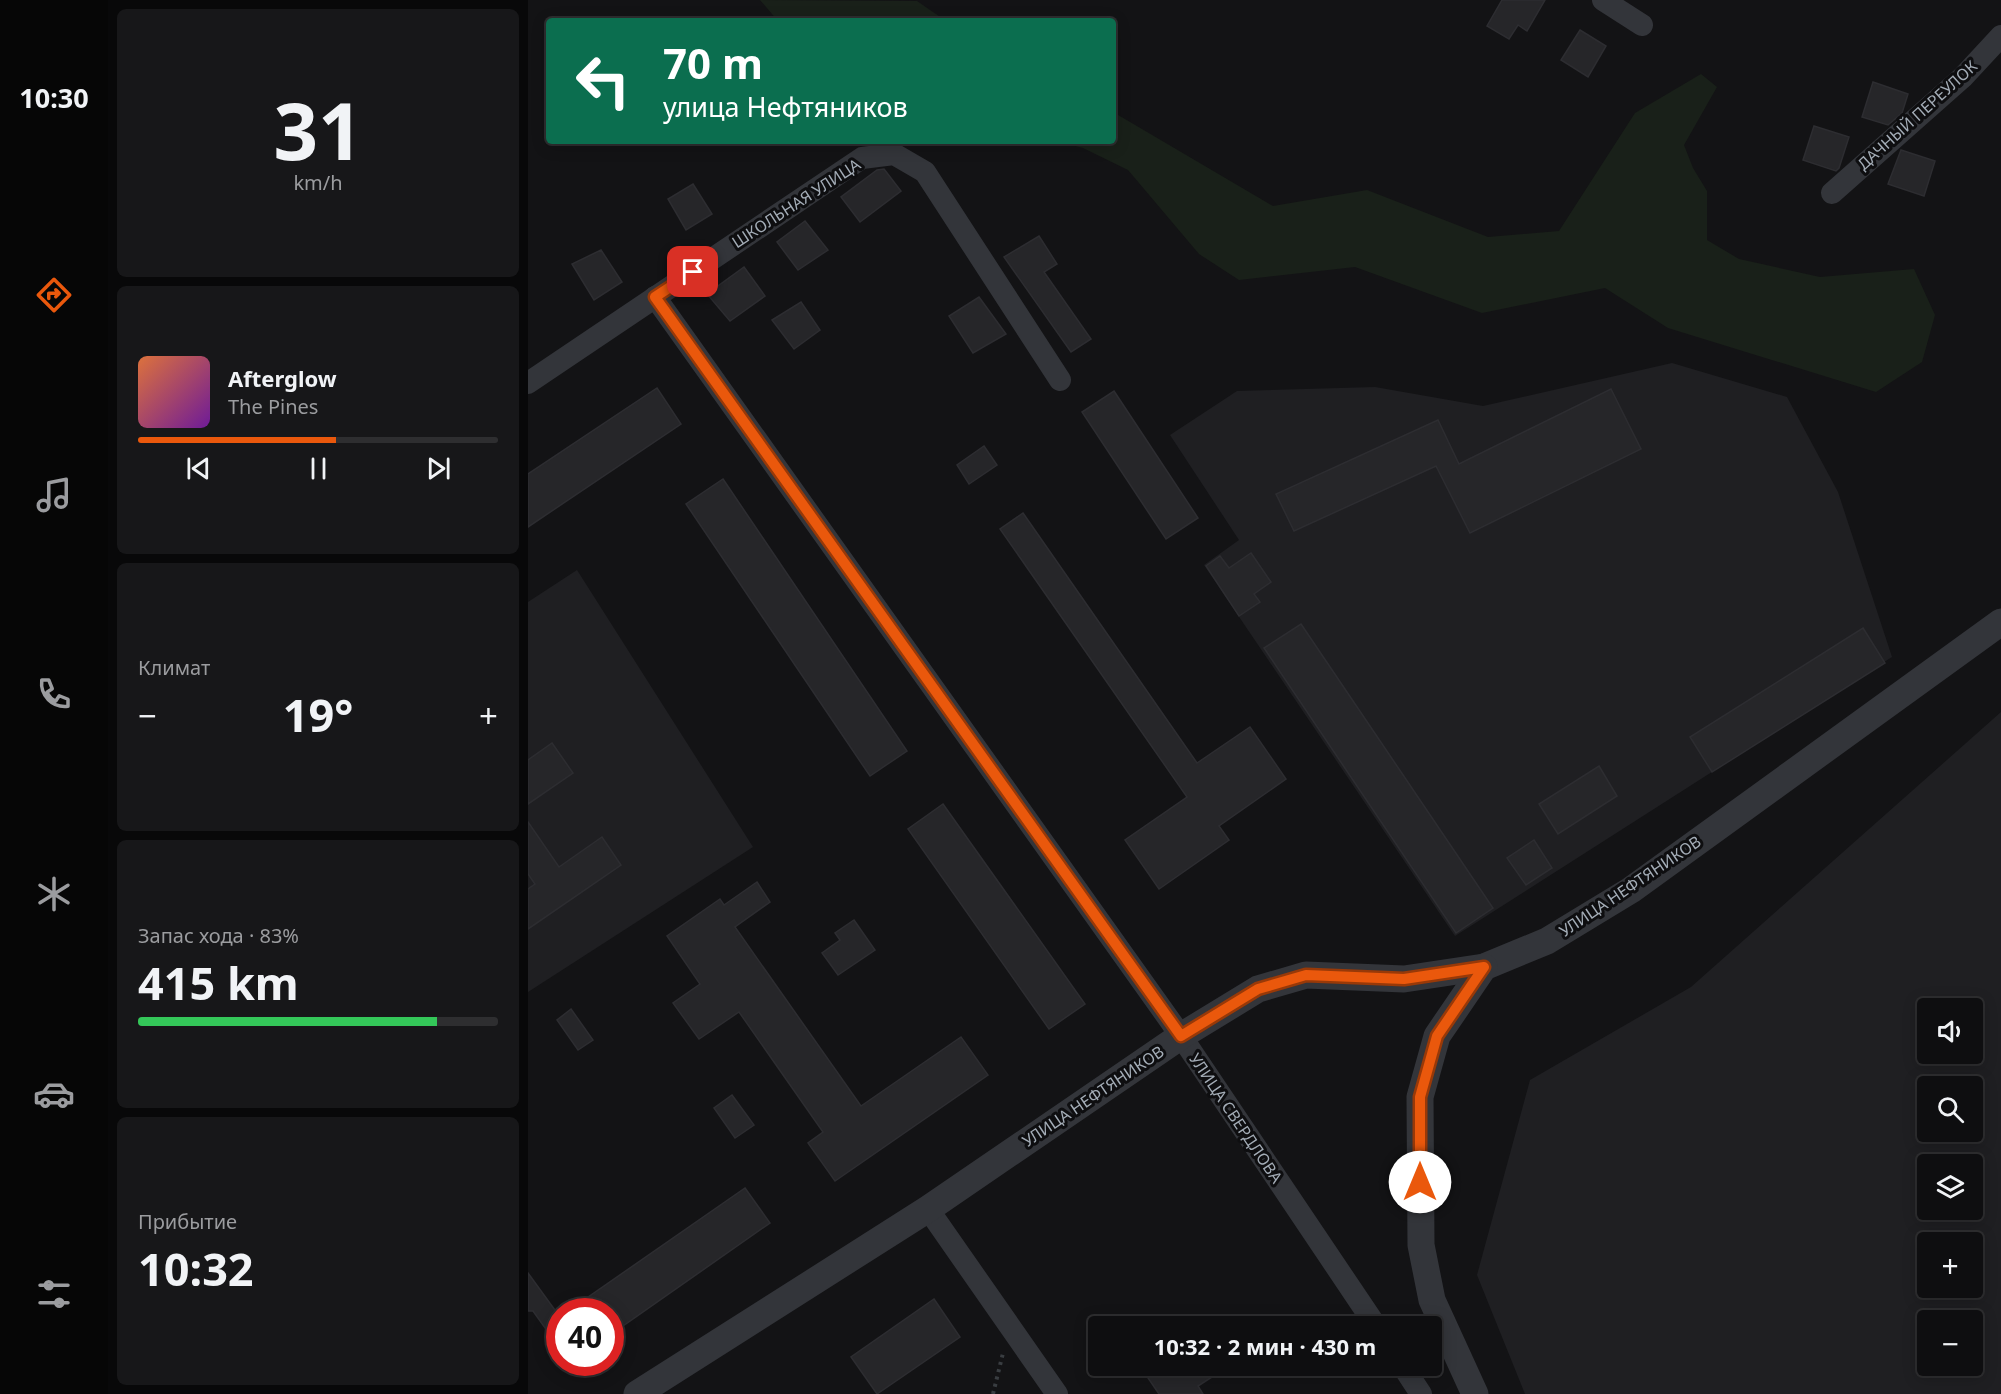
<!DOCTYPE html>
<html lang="ru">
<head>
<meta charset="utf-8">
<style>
  :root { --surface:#0e0e10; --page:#171719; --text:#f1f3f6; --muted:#9b9c9f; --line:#2e2e30; --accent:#ea580c }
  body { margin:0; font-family:"Noto Sans",sans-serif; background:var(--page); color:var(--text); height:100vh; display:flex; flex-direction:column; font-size:22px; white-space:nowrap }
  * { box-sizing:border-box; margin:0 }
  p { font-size:20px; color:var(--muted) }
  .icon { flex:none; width:33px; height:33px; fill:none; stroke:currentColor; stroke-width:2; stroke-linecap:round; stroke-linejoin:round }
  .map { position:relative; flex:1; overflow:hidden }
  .details { display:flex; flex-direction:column; gap:9px; padding:9px; background:#080809; width:420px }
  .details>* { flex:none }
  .top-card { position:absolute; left:18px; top:18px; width:570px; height:126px; border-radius:6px; box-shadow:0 3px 15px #0003,0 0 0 2px var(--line); background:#0b6e4f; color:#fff; overflow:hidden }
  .fabs { position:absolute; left:1389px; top:998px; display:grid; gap:12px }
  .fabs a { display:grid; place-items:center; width:66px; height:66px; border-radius:6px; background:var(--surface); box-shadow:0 3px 15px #0003,0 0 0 2px var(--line); font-size:30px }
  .speed { position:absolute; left:18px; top:1298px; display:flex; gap:12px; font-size:30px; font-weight:700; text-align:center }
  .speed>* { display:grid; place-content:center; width:78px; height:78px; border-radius:50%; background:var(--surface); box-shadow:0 3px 15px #0003,0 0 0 2px var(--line); line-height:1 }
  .speed .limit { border:9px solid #d22; background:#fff; color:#111 }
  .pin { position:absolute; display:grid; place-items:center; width:51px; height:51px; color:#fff; margin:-26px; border-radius:12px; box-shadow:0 3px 9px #0006 }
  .me { position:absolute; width:66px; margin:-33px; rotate:0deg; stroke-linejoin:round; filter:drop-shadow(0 0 4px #0008) }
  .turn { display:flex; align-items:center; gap:21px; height:126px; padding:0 18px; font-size:27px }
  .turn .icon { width:78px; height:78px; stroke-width:2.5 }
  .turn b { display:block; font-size:42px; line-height:51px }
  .big { font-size:45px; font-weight:700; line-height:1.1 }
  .details .tile { flex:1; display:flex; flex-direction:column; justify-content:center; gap:9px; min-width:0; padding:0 21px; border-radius:9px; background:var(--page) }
  .details .dial { align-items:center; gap:0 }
  .dial b { font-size:78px; line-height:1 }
  .song { display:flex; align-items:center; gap:18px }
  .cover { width:72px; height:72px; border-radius:9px; background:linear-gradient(135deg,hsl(20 70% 55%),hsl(280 70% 35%)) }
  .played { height:6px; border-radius:3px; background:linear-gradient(90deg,var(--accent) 55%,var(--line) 55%) }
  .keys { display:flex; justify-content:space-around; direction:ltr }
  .heat { display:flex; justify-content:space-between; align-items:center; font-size:33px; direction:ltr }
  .charge { height:9px; border-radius:4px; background:linear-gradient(90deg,#34c759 83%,var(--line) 0) }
  .trip { position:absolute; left:560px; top:1316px; width:354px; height:60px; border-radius:6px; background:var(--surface); box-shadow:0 3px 15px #0003,0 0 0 2px var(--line); font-weight:700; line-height:60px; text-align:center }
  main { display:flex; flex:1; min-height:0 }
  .menu { display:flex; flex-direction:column; width:108px; justify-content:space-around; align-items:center; background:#060606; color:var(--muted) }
  .menu .icon { width:42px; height:42px }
  .menu .active { color:var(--accent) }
  .menu b { font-size:27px; color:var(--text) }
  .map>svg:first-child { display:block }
  .built { fill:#1f1f22; fill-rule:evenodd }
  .green { fill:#192019 }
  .building { fill:#262629; stroke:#2d2d31; stroke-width:1.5 }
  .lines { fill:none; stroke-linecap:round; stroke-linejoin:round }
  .path { stroke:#393d41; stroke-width:4; stroke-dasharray:3 4.5; stroke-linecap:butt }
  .minor { stroke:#33353a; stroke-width:22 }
  .tertiary { stroke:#33353a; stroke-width:27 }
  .route-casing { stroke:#983908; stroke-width:15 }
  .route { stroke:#ea580c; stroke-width:10 }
  .labels { text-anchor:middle; stroke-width:6; stroke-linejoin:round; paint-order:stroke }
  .street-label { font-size:16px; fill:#a3acb6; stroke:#0e0e10 }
</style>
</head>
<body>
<main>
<nav class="menu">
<b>10:30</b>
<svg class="icon active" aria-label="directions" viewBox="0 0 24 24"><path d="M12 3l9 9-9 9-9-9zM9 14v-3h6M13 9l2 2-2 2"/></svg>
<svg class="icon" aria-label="music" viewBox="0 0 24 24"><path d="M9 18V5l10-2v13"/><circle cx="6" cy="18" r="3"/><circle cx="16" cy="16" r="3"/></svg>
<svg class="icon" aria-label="phone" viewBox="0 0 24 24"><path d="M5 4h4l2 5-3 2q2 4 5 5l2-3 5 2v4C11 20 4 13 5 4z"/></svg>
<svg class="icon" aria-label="climate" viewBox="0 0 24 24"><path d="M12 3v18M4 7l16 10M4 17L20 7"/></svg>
<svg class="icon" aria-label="car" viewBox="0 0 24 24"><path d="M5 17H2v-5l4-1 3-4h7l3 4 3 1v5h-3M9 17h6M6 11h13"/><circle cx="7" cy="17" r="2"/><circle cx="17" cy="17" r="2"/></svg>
<svg class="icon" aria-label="filters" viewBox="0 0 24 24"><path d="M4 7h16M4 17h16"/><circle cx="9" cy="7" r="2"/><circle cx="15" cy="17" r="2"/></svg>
</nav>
<section class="details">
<div class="tile dial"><b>31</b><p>km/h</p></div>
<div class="tile">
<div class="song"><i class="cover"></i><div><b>Afterglow</b><p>The Pines</p></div></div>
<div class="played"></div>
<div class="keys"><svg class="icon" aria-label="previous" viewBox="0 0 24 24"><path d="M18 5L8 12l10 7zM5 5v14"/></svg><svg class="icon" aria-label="pause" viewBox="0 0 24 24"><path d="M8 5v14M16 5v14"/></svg><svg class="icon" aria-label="next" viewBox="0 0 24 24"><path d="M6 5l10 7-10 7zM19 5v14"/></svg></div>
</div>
<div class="tile"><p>Климат</p>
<div class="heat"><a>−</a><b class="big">19°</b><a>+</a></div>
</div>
<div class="tile"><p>Запас хода · 83%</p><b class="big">415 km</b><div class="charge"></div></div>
<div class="tile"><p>Прибытие</p><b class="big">10:32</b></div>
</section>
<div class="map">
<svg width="1473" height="1394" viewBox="0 0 1473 1394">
  <rect width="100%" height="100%" fill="#131315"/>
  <g class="built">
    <path d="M1144,363l115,34 51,95 54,165 -437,279 -251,-371 35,-25 -69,-105 67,-44 138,-4 108,19z"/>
    <path d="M49,570l176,277 -225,145v-390z"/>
    <path d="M1473,712v682h-476l-48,-119 53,-195 161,-93zM1400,1008h44v45h-44zM1400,1086h44v45h-44zM1400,1164h44v45h-44zM1400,1242h44v45h-44zM1400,1320h44v45h-44z"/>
  </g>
  <g class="green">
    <path d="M232,0l157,1 29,20h-168z"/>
    <path d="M1173,74l16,13 -33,58 9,23 14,23v49l32,19 81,18 94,-8 21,46 -13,47 -46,30 -208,-64 -63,-40 -123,25 -127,-46 -116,13 -40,-26 -71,-84 -45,-22 -27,-7h57v-29l160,94 94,-16 121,47 71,-6 76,-118z"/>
  </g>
  <g class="building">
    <path d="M974,0h43l-18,31 -9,-6 -9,14 -22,-13z"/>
    <path d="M1052,30l26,16 -18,31 -27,-17z"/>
    <path d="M1345,82l35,12 -6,19 -14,12 -26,-8z"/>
    <path d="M1286,126l35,11 -10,31 -3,3 -33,-11z"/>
    <path d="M1373,150l34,11 -11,35 -36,-12z"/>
    <path d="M356,169l17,22 -41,31 -19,-25 36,-27z"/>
    <path d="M165,184l19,30 -26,16 -18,-31z"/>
    <path d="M277,221l23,29 -30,20 -21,-28z"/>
    <path d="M511,236l18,28 -13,8 47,67 -20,13 -67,-95z"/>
    <path d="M73,250l21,32 -28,18 -22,-36z"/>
    <path d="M216,267l21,29 -35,25 -23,-27z"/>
    <path d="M451,297l27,37 -33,19 -24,-37z"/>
    <path d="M273,302l19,28 -26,19 -22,-29z"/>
    <path d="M129,388l24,36 -153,103v-53z"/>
    <path d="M1083,389l30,60 -171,84 -34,-67 -142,65 -18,-37 162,-74 21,44z"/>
    <path d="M586,391l84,127 -32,21 -84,-127z"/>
    <path d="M456,446l13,19 -28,19 -12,-19z"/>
    <path d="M195,479l184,272 -37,25 -184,-272z"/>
    <path d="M495,513l174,250 53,-36 36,52 -67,47 10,14 -70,49 -34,-49 62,-43 -187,-268z"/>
    <path d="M723,553l20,29 -17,12 6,8 -21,14 -33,-50 14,-10 9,12z"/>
    <path d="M773,624l192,284 -37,25 -192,-285z"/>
    <path d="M1335,628l22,35 -173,109 -22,-35z"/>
    <path d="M24,743l21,30 -45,31v-44z"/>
    <path d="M1071,766l18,30 -59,38 -19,-30z"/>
    <path d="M415,804l142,200 -36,25 -141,-200z"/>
    <path d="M0,822l31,45 43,-30 19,28 -93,64v-40l7,-5 -7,-10z"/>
    <path d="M1006,840l18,28 -26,17 -19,-27z"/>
    <path d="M229,882l13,20 -35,25 126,179 100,-69 27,38 -153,106 -27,-38 15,-11 -84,-120 -40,27 -26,-36 27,-19 -33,-48 53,-37 4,6z"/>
    <path d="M326,920l21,30 -37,25 -16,-22 18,-13 -5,-7z"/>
    <path d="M43,1009l22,31 -15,10 -21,-30z"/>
    <path d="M204,1095l22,30 -19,13 -21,-30z"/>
    <path d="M217,1188l25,35 -160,112v-24h-42z"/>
    <path d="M0,1273l32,44v32l-27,-38h-5z"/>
    <path d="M406,1299l26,38 -83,57 -26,-37z"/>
    <path d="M640,1365h36l8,12 -14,9 5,8h-44l-11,-16z"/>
  </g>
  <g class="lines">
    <path class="path" d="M465,1394l10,-41"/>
    <g class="minor">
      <path d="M1075,0l39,25"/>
      <path d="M1304,193l131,-116 38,-41"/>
      <path d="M127,297l526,739 195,290"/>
      <path d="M0,383l334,-225 32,-4 31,18 135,208"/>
      <path d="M400,1209l129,185"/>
      <path d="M874,1365l19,29"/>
    </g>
    <g class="tertiary">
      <path d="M109,1394l291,-185 253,-173 77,-47 48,-14 98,4 80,-12 63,-26 84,-51 370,-268"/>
      <path d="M947,1394l-43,-94 -11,-55 -1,-148 17,-61 47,-69"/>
    </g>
  </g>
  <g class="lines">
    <g class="route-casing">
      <path id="route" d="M165,272l-38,25 526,739 77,-47 48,-14 98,4 80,-12 -47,69 -17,61v85"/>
    </g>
    <use href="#route" class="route"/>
  </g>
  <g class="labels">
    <g class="street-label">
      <text transform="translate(1389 115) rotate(-42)" y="6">ДАЧНЫЙ ПЕРЕУЛОК</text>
      <text transform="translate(268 203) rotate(-33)" y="6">ШКОЛЬНАЯ УЛИЦА</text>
      <text transform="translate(1102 886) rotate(-34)" y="6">УЛИЦА НЕФТЯНИКОВ</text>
      <text transform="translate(565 1096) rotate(-34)" y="6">УЛИЦА НЕФТЯНИКОВ</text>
      <text transform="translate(708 1118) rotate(56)" y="6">УЛИЦА СВЕРДЛОВА</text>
    </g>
  </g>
</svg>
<div class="fabs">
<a><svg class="icon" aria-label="sound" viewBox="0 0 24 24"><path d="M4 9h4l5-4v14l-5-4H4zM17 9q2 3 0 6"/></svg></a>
<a><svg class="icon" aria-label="search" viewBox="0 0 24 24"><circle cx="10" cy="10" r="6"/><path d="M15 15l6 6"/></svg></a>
<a><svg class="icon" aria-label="layers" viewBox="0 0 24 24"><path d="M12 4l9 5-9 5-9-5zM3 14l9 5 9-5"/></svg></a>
<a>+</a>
<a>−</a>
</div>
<div class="speed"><div class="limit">40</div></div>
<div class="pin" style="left:165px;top:272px;background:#d93025"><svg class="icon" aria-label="arrive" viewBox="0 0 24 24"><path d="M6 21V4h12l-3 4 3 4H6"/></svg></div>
<svg class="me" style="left:892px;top:1182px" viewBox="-20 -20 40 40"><circle r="19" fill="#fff"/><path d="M0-13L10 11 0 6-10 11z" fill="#ea580c"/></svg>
<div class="trip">10:32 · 2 мин · 430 m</div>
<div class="top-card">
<div class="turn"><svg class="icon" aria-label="left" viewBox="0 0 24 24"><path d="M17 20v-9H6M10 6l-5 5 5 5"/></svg><div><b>70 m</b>улица Нефтяников</div></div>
</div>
</div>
</main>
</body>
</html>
